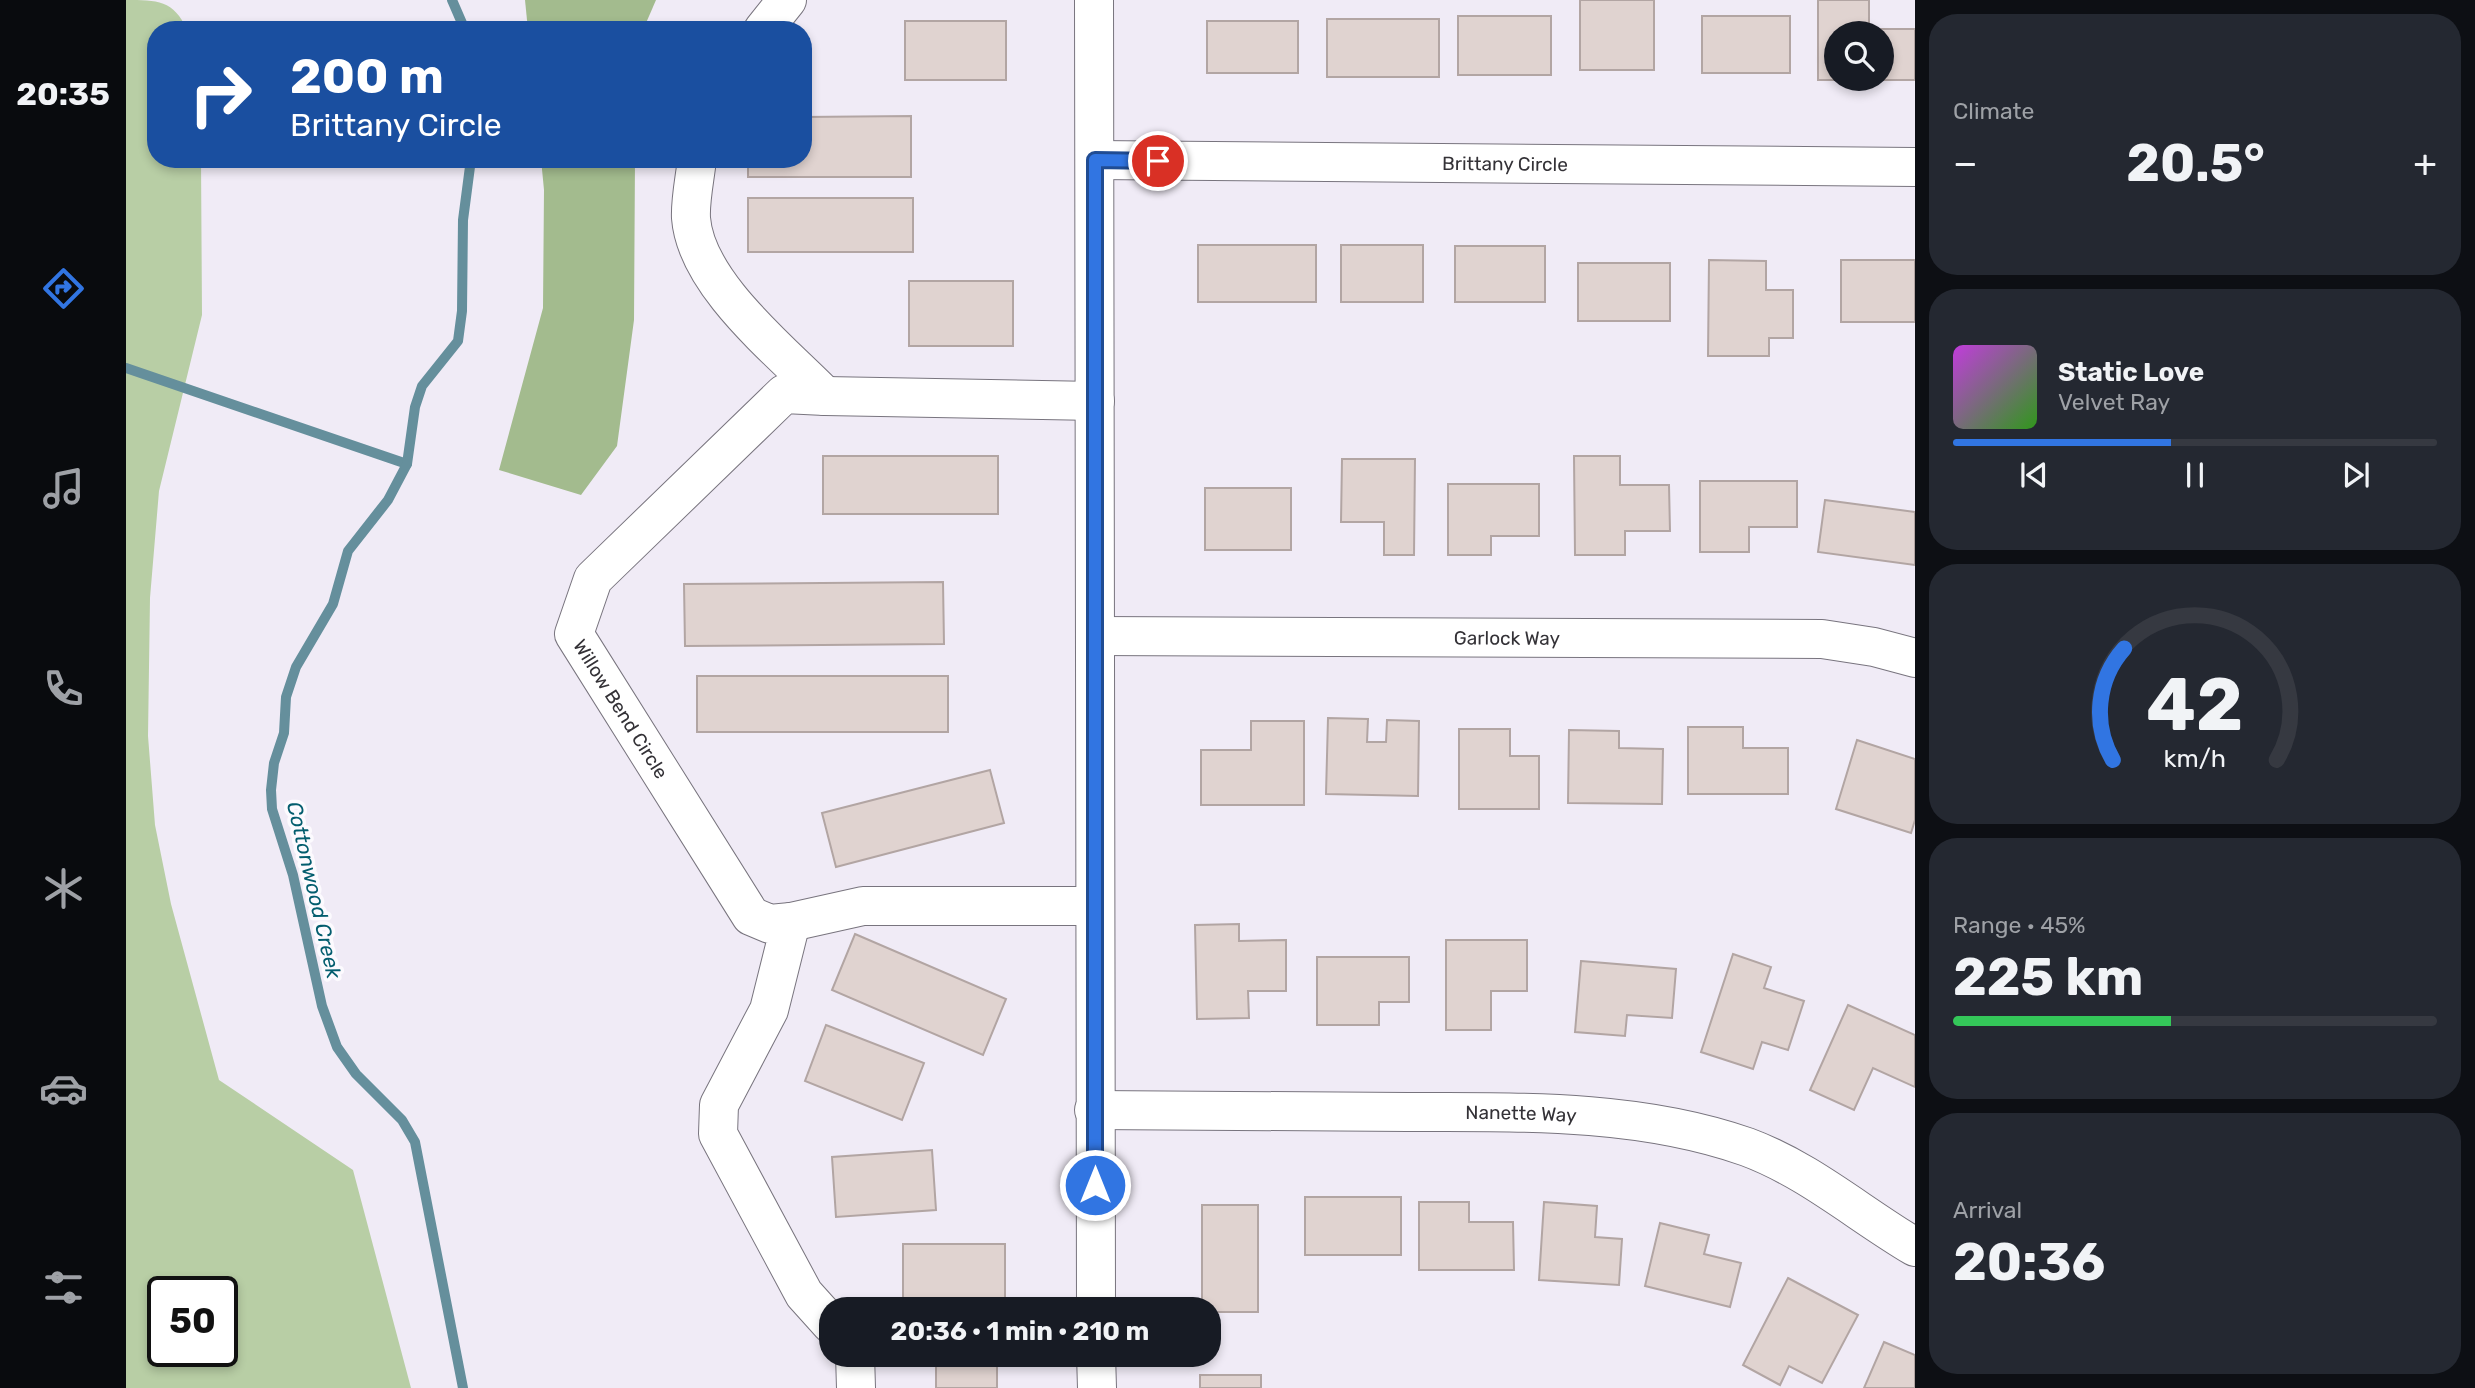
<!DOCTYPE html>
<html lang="en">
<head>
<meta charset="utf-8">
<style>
  :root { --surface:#171b24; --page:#242831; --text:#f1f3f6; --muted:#9ea1a6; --line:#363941; --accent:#3175e2 }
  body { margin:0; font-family:Rubik,sans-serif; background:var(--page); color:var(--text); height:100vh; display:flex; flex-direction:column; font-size:26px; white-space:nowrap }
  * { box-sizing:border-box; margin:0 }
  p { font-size:23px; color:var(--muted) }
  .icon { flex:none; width:38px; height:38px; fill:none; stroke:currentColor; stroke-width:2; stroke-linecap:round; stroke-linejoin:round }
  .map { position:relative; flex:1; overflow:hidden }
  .side { display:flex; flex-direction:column; gap:14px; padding:14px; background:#0d0f14; width:560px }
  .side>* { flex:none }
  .top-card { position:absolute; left:21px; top:21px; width:665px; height:147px; border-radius:28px; box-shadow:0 4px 10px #0003; background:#1a4fa0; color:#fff; overflow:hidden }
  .buttons { position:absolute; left:1698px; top:21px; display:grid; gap:14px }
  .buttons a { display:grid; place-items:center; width:70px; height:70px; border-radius:50%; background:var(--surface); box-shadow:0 4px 10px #0003; font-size:35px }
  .speed { position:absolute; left:21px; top:1276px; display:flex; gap:14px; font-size:35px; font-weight:700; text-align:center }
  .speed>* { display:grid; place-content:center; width:91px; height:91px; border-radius:50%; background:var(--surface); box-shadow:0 4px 10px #0003; line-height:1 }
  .speed .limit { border:4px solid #111; border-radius:10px; background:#fff; color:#111 }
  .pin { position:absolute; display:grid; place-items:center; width:60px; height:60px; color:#fff; margin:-30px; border:4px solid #fff; border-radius:50%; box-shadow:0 2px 7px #0007 }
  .me { position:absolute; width:77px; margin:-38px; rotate:0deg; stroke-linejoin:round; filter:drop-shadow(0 0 5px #0008) }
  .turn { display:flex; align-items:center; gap:24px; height:147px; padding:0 28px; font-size:32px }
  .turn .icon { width:91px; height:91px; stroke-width:2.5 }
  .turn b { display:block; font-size:49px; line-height:60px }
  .big { font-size:52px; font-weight:700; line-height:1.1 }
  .side .tile { flex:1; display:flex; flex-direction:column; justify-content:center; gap:10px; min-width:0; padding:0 24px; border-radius:28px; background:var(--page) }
  .side .dial { align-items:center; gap:0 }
  .dial svg { height:182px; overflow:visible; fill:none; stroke:var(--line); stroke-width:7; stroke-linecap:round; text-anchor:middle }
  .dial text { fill:var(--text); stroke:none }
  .song { display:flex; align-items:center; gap:21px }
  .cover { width:84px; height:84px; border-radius:10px; background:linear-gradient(135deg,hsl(290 70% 55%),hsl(110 70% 35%)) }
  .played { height:7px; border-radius:4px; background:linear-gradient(90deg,var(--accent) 45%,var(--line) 45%) }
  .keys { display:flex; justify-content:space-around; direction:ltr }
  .heat { display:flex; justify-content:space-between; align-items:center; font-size:38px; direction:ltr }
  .charge { height:10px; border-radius:5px; background:linear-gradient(90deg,#34c759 45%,var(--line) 0) }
  .trip { position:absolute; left:693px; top:1297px; width:402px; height:70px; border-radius:28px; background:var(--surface); box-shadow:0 4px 10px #0003; font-weight:700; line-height:70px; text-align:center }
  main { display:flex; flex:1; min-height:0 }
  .tab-bar { display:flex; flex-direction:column; width:126px; justify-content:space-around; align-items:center; background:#090b0e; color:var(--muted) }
  .tab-bar .icon { width:49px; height:49px }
  .tab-bar .active { color:var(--accent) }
  .tab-bar b { font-size:32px; color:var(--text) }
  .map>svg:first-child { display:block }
  .green { fill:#b8cea5; fill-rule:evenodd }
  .forest { fill:#a3bb8e }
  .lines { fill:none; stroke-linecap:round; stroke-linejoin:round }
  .stream { stroke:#658f9c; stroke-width:10 }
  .building { fill:#e0d3d0; stroke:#b2a5a3; stroke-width:2; fill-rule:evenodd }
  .minor-casing { stroke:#78747e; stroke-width:40 }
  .major-casing { stroke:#78747e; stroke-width:40 }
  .minor { stroke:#fff; stroke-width:38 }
  .major { stroke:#fff; stroke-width:38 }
  .route-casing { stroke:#204c93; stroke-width:18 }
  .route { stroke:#3175e2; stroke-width:12 }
  .labels { text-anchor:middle; stroke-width:7; stroke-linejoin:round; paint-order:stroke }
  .street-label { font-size:19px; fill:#343237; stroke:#fcfafe }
  .water-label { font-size:21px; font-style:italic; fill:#035d6e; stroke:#fcfafe }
</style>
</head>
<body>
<main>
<nav class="tab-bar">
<b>20:35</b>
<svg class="icon active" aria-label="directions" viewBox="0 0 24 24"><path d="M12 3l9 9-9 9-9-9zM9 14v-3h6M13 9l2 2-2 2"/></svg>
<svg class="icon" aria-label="music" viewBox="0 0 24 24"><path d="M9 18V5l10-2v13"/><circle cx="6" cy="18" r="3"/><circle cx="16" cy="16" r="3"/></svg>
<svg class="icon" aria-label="phone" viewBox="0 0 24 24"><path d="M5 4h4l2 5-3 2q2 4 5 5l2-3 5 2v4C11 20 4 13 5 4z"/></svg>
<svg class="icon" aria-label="climate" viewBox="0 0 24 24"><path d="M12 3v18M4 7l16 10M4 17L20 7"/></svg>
<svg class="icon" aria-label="car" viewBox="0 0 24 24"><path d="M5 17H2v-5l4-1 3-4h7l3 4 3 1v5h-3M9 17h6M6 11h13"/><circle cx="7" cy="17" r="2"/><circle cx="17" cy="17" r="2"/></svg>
<svg class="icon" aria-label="filters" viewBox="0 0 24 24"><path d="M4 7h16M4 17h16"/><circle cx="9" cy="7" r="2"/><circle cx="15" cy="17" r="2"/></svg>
</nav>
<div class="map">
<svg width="1789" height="1388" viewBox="0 0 1789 1388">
  <rect width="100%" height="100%" fill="#f0ebf6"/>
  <path class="green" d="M0,0c31,0 48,0 61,30h-31v129h45l1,156 -43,176 -9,107 -2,138 7,89 16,79 48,176 134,90 58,218h-285zM37,1292h59v59h-59z"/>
  <g class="forest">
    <path d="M399,0h131l-13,30h-115z"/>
    <path d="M415,159h94l-1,161 -17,126 -36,49 -82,-25 44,-162 1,-118z"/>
  </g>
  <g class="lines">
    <g class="stream">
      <path d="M326,0l13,30"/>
      <path d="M0,368l281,96"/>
      <path d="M337,1388l-48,-246 -13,-22 -46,-46 -19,-27 -15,-41 -29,-131 -21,-66 -1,-19 3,-27 10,-30 2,-36 10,-30 37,-63 15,-53 40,-51 19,-36 8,-57 7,-21 36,-45 4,-30 1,-91 8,-61"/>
    </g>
  </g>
  <g class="building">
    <rect x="1454" y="0" width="74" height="70"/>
    <path d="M1692,0h51v29h46v51h-97zM1710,33h45v46h-45z"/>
    <rect x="1332" y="16" width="93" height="59"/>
    <rect x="1576" y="16" width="88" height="57"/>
    <rect x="1201" y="19" width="112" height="58"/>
    <rect x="779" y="21" width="101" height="59"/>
    <rect x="1081" y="21" width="91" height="52"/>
    <path d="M785,116v61h-163v-18h55v-42z"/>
    <rect x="622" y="198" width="165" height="54"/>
    <rect x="1072" y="245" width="118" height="57"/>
    <rect x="1215" y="245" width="82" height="57"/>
    <rect x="1329" y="246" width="90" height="56"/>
    <path d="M1583,260l57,1v29h27v48h-24v18h-61z"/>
    <rect x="1715" y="260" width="74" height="62"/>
    <rect x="1452" y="263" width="92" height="58"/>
    <rect x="783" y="281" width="104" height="65"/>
    <rect x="697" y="456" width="175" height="58"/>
    <path d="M1448,456h46v29h49l1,46h-45v24h-50z"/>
    <path d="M1216,459h73l-1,96h-30v-33h-43z"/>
    <path d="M1574,481h97v46h-48v25h-49z"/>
    <path d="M1322,484h91v52h-48v19h-43z"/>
    <rect x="1079" y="488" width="86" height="62"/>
    <path d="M1699,500l90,12v53l-97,-13z"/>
    <path d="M817,582l1,62 -259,2 -1,-62z"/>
    <rect x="571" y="676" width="251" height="56"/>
    <path d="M1202,718l40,1 -1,23h19l1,-22 32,1 -1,75 -92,-2z"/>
    <path d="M1125,721h53v84h-103v-55h50z"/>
    <path d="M1562,727h55v21h45v46h-100z"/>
    <path d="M1333,729h51v27h29v53h-80z"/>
    <path d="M1443,730l50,1v17l44,1 -1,55 -94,-1z"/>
    <path d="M1731,740l58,19v61l-4,13 -75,-24z"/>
    <path d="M864,770l14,53 -168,44 -14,-54z"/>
    <path d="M1113,924v17l47,-1v51h-38l1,27 -52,1 -2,-94z"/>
    <path d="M729,934l151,65 -23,56 -151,-65z"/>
    <path d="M1320,940h81v51h-36v39h-45z"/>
    <path d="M1607,954l38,13 -7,21 40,13 -16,49 -26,-8 -9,27 -52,-17z"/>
    <path d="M1191,957h92v45h-30v23h-62z"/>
    <path d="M1455,961l95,8 -4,49 -45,-3 -2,21 -50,-4z"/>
    <path d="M1722,1005l67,30v52l-42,-19 -19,42 -44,-20z"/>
    <path d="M700,1025l98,38 -22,57 -97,-39z"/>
    <path d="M806,1150l4,60 -100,7 -4,-60z"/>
    <rect x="1179" y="1197" width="96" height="58"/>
    <path d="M1293,1202h50v20h44l1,48h-95z"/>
    <path d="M1418,1202l53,4 -2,31 27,2 -3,46 -80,-5z"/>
    <path d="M1076,1205h56v107h-49v-3h-7z"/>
    <path d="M1534,1223l49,12 -5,19 37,9 -11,44 -85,-21z"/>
    <rect x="777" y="1244" width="102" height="61"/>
    <path d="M1662,1278l70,37 -36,68 -33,-17 -9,19 -37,-20z"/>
    <path d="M1758,1342l31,13v33h-51z"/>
    <rect x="810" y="1354" width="61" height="34"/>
    <rect x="1074" y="1375" width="61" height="13"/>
  </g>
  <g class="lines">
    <g class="minor-casing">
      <g id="minor">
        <path d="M637,30l24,-30"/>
        <path id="s1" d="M571,159c-2,19 -7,41 -6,59 5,66 89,132 134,178l-41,-2 -191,185 -19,55 177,282 19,8 21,-2 -22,88 -50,95 -1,29 86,160 27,30"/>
        <path id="s2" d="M969,160l820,7"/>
        <path d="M699,396l270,5"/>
        <path id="s3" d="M970,636l726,3 52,8 41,11"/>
        <path d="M665,922l72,-16h231"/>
        <path id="s4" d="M968,1110c104,0 208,1 313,2 112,0 232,-3 340,35 62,23 112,67 168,100"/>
        <path d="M729,1354l1,34"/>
      </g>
    </g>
    <g class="major-casing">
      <g id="major">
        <path d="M968,0l2,1309"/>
        <path d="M970,1354l1,34"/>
      </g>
    </g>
    <use href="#minor" class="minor"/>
    <use href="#major" class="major"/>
  </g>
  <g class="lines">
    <g class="route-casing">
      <path id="route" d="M969,1185v-1025l63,1"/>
    </g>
    <use href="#route" class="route"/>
  </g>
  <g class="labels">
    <g class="street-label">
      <text dy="7" stroke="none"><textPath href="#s2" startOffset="410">Brittany Circle</textPath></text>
      <text dy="7" stroke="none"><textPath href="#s3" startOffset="411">Garlock Way</textPath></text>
      <text dy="7" stroke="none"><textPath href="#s1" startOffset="740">Willow Bend Circle</textPath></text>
      <text dy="7" stroke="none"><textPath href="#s4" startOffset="427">Nanette Way</textPath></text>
    </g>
    <g class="water-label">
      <text transform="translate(188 890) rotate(77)" y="7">Cottonwood Creek</text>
    </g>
  </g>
</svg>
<div class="buttons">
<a><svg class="icon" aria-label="search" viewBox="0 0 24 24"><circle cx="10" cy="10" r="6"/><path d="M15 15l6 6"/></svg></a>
</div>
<div class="speed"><div class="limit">50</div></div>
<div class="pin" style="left:1032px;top:161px;background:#d93025"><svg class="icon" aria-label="arrive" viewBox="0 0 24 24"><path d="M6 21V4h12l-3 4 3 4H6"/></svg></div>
<svg class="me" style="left:969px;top:1185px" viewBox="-20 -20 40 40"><circle r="17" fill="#3175e2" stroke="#fff" stroke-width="3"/><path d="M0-11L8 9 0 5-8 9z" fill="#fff"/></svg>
<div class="trip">20:36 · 1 min · 210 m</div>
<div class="top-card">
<div class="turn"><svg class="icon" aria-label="right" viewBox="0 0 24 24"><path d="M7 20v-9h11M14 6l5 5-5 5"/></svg><div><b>200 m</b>Brittany Circle</div></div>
</div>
</div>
<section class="side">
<div class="tile"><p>Climate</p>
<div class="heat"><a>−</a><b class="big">20.5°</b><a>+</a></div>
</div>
<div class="tile">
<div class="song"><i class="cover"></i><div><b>Static Love</b><p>Velvet Ray</p></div></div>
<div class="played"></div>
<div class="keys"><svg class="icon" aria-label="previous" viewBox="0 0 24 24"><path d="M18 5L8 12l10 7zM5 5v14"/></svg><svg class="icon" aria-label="pause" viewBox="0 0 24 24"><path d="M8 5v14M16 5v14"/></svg><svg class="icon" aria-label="next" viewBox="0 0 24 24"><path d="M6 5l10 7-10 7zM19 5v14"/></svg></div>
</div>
<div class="tile dial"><svg viewBox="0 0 100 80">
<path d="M14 69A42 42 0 1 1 86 69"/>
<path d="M14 69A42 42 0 0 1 19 20" stroke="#3175e2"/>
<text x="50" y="56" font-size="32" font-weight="700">42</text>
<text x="50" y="72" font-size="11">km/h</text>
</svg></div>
<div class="tile"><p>Range · 45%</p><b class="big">225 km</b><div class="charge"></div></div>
<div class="tile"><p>Arrival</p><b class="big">20:36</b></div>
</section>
</main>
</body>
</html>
